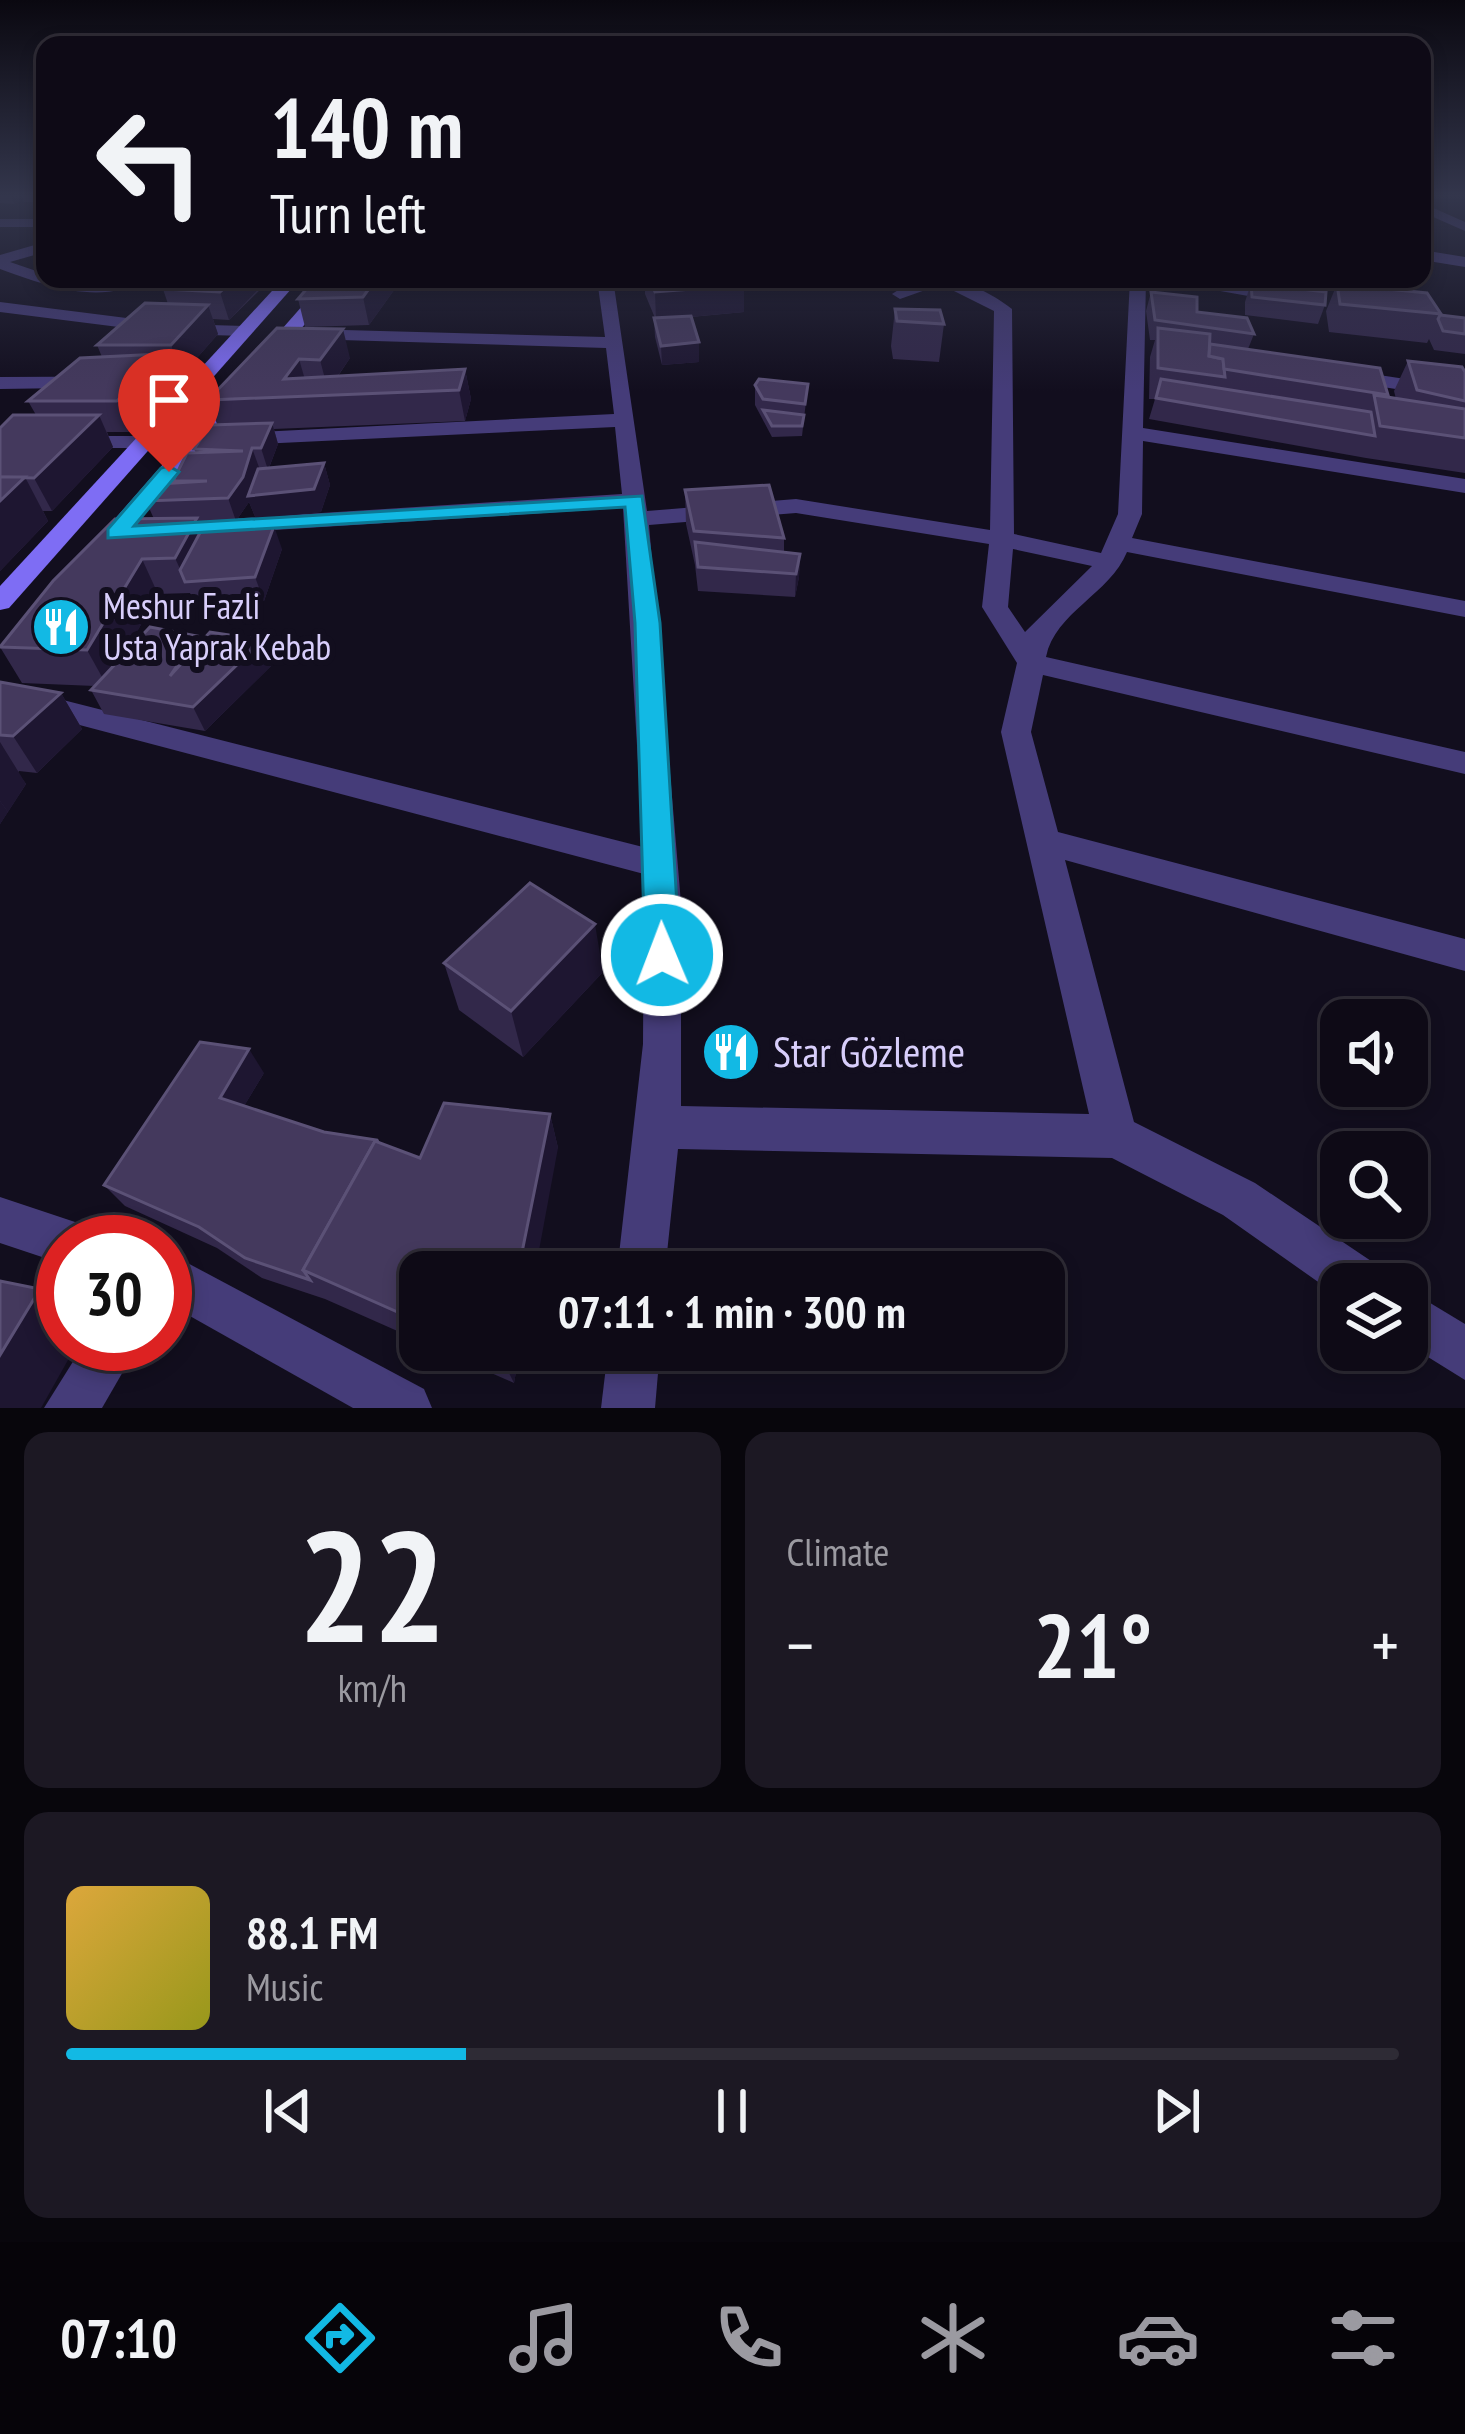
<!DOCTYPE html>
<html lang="en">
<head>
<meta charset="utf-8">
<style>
  :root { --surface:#0e0a16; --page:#1c1823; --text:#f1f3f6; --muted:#9b9aa1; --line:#2e2b35; --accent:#12b9e4 }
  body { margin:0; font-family:"PT Sans Narrow",sans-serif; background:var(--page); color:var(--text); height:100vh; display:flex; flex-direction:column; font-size:45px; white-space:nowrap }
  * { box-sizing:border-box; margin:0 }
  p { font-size:39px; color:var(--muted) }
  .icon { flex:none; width:66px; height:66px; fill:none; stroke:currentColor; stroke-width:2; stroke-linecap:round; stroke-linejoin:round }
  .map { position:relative; height:1408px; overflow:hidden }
  .panel { display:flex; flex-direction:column; gap:24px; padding:24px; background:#08060c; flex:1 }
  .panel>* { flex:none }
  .guide { position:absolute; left:36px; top:36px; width:1395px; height:252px; border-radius:24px; box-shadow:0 6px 18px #0003,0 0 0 3px var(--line); background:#0e0a16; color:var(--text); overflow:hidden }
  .buttons { position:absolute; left:1320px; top:999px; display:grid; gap:24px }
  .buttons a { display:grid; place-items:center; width:108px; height:108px; border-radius:24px; background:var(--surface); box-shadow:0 6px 18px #0003,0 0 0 3px var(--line); font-size:60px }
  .speed { position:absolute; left:36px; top:1215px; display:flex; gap:24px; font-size:60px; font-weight:700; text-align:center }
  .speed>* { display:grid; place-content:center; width:156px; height:156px; border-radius:50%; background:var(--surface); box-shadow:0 6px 18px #0003,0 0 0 3px var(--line); line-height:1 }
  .speed .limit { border:18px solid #d22; background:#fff; color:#111 }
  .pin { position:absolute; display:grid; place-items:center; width:102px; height:102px; color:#fff; margin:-123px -51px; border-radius:50% 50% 50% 0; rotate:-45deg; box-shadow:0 0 12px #0007 }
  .pin .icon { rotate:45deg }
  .me { position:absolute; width:132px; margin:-66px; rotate:359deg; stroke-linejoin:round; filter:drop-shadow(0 0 9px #0008) }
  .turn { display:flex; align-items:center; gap:42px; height:252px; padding:0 36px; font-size:54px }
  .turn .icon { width:156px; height:156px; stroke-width:2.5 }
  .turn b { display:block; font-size:84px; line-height:102px }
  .big { font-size:90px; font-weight:800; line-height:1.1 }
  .panel .widget { flex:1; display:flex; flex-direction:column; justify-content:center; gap:18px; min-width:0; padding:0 42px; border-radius:24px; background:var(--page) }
  .panel .dial { align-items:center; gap:0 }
  .dial b { font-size:156px; line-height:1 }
  .song { display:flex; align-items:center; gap:36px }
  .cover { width:144px; height:144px; border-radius:18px; background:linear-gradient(135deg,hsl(40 70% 55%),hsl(60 70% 35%)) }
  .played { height:12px; border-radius:6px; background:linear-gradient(90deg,var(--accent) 30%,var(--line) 30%) }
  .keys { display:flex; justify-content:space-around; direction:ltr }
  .heat { display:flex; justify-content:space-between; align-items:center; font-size:66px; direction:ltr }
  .panel .tiles { flex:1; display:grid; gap:24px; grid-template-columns:1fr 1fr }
  .widget:last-child { grid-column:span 2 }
  .trip { position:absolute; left:399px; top:1251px; width:666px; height:120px; border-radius:24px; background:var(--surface); box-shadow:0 6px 18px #0003,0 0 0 3px var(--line); font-weight:800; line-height:120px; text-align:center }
  .tab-bar { display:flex; height:192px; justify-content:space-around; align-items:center; background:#060409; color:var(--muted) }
  .tab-bar .icon { width:84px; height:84px }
  .tab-bar .active { color:var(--accent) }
  .tab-bar b { font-size:54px; color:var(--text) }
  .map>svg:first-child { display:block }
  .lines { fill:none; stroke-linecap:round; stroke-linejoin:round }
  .minor { fill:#453c79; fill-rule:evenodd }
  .secondary { fill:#7e6df4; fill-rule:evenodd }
  .wall { fill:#32284a }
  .shaded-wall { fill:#1e1631 }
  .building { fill:#44395d; stroke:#5b5176; stroke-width:3 }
  .route { fill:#12b9e4; stroke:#0c7894; stroke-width:3 }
  .labels { text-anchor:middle; stroke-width:12; stroke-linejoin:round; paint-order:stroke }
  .poi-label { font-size:36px; fill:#d8cefb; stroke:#120e1e; text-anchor:start }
  .near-poi-label { font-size:42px; fill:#d8cefb; stroke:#120e1e; text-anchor:start }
</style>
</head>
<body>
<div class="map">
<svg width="1465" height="1408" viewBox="0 0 1465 1408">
  <rect width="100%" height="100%" fill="#120e1e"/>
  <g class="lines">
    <g class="minor">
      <path d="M1422,203l43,19v9l-43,-19z"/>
      <rect x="0" y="219" width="45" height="8"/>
      <path d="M45,242v10l-35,10 35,12v5h100c-43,28 -101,6 -145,-10v-14z"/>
      <path d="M1422,250l43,7v10l-43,-7z"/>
      <path d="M597,279h16l34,232 149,-12 194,31 4,-219 -40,-20 -6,-9 -48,17 -8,-5c39,-27 84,-13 120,15l2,225 87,19 17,-39 12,-235h16l-3,149 322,51v14l-322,-52 -1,73 -10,24 333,63v16l-338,-65c-17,42 -72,60 -81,105l419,95v22l-422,-99 -12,57 27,100 407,107v32l-400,-111 69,262 121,61 125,84 7,17h-46v14l-118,-83 -111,-57 -434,-9 -13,123h-48l26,-228 1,-170 -644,-170v-20l643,163 -20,-339 -459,29 -12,-7 12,-7 458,-29 -7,-67 -378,18 -11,-6 11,-6 377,-19 -8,-66 -299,-9 -9,-5 9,-5 298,8zM796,513l193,31 -7,63 35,56 -16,69 88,382 -408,-8v-203l-32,-378zM1013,549l79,17 -67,66 -17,-25z"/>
      <path d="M1153,279h40l102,19 -8,5z"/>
      <path d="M0,302l174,22 71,2 9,5 -9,5 -71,-2 -174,-22z"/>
      <path d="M1346,370l119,18v12l-126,-20 -3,-4z"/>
      <path d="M208,376v8l-7,2 -201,3v-12z"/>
      <path d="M0,436h144l11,6 -11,6h-144z"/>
      <path d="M0,1197l84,28 7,17h-28v22l-63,-21z"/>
      <path d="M165,1251l259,138 8,19h-79l-188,-106z"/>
      <path d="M1407,1289l58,35v56l-58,-36z"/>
      <path d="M84,1344h55l-37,64h-58z"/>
      <path d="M608,1350h52l-5,58h-54z"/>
    </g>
    <g class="secondary">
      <path d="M283,279h17l-291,329 -9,2v-24z"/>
      <path d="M326,279h17l-233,276h-18l-3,-5 3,-5z"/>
    </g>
  </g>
  <g class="wall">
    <path d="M0,194h45v8h-21l-1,-3 -9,5 -14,-1z"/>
    <path d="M69,279h48l-14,6z"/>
    <path d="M402,279l-33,46 -64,2 -7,-28z"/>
    <path d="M636,279h105l3,6v27l-53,5 8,25v20l-37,3 -7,-28 -1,-19h1l-10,-24v-13h-9z"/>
    <path d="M1251,283l74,22 -7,19 -73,-9v-13z"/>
    <path d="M1337,284l104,30 24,4v36l-31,-4 -5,-11 -2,4 -98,-11 -3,-21z"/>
    <path d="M263,287l-34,33 -16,-1 5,15 -36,41h-11l3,9 -43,48h-24l6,15 -61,64h-9l5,10 -48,50v-143l36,-13 -8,-14 74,-44 -5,-12 71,-41 -5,-15z"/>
    <path d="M1151,292l46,20 57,22 -6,15 140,46v2l8,2 -2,-8 14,-30 57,11v101l-99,-15 -217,-39 6,-20h-6l1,-42 5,-17h-5l-4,-29z"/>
    <path d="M895,309l49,15 -5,38 -46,-3 -2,-13z"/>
    <path d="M277,328l73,30 -12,18 127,-7 6,30 -6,22 -191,8 4,15 -9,24 55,-5 6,22 -9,27 -65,7 -7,-17 -13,19 -37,1 3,8 80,19 -18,52 -69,4 -5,-12 -32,1 -33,59 75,-10 63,-3 10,24 -68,67 -101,-17 -13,-24 4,-4 -73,-3 -22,-36 154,-128 -8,-18 28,-18 -1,-2 23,-28 -2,-4 23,-25 -9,-24z"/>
    <path d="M808,384l-6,52 -30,1 -17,-32v-20z"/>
    <path d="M685,490l99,48v14l16,2 -1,23 -4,20 -97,-6 -3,-26 -9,-41z"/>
    <path d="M0,682l61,11 21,36 -45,44 -18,-2 -1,2 8,11 -26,40z"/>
    <path d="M444,963l159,9 -80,85 -64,-47z"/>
    <path d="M264,1073l-20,33 80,26 55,11 41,15 130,-44 8,34 -138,124v69l-95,-42 -63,-21 -45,-30 -92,-42 -21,-21z"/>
    <path d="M439,1350h81l-6,33z"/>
  </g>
  <g class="shaded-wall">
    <path d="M10,194h11l2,5 -9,5z"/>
    <path d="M101,279h16l-14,6z"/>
    <path d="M234,279h34l-39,41 -9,-28z"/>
    <path d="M376,279h26l-33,46 -6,-28z"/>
    <path d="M744,285v27l-88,8 -1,-28z"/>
    <path d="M208,305l10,29 -36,41 -11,-30z"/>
    <path d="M343,329l7,29 -22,32 -8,-30z"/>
    <path d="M699,342v20l-37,3 -1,-19z"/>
    <path d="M162,354l12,30 -43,48 -14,-31z"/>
    <path d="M299,359l9,31 -24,-11z"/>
    <path d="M465,369l6,30 -6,22 -6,-31z"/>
    <path d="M99,415l14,32 -61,64 -18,-33z"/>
    <path d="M272,423l6,21 -10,26 -7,-22z"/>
    <path d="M252,448l8,22 64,-7 6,22 -9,27 -65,7 -7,-17 -13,19 -8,-23z"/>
    <path d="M25,477l23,44 -48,50v-70z"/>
    <path d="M197,518l14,35 -25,29 -11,-24z"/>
    <path d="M274,526l8,23 -18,52 -9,-24z"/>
    <path d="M800,554l-1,23 -4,20 1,-23z"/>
    <path d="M142,559l16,35 -51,92 -20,-36z"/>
    <path d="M197,636l11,24 -38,16z"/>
    <path d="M263,640l10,24 -68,67 -12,-24z"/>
    <path d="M61,693l21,36 -45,44 -24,-37z"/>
    <path d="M0,742l26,42 -18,28 -8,-11z"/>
    <path d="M0,801l8,11 -8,12z"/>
    <path d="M595,924l8,48 -80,85 -12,-46z"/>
    <path d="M249,1049l15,24 -29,48 -15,-23z"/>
    <path d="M550,1114l8,34 -23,124h-17z"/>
    <path d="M40,1289l23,18v37h14l-36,64h-41v-53z"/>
    <path d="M503,1350h17l-6,33 -13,-26z"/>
  </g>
  <g class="building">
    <path d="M174,279h60l-14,13 -57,-3z"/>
    <path d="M315,279h61l-13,18 -65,2z"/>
    <path d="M649,279h92l3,6 -89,7z"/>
    <path d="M1251,283l75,9 -1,13 -73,-8z"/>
    <path d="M1337,284l90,9 14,21 -101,-10z"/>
    <path d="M1151,292l46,5v15l50,6 7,16 -99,-14z"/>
    <path d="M145,303l63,2 -37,40h-74z"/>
    <path d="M895,309l45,1 4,14 -47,-3z"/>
    <path d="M1440,315l25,3v16l-22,-3 -5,-12z"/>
    <path d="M691,316l8,26 -38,4 -7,-28z"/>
    <path d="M277,328l66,1 -23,31 -21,-1 -15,20 181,-10 -6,21 -251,10z"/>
    <path d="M1158,328l52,6 -1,22 14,3 2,18 -67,-9z"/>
    <path d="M1210,344l170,24 8,27 -164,-26 -1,-10 -14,-3z"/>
    <path d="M162,354l-45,47h-89l52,-43z"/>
    <path d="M1408,361l54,6 3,5v29l-48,-11z"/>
    <path d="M759,379l49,5 -3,20 -42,-5 -8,-14z"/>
    <path d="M1161,379l210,33 4,24 -219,-38z"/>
    <path d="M1374,395l91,14v29l-85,-12z"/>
    <path d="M763,410l41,5 -2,11h-30z"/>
    <path d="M13,415h86l-65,63 -34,-1v-49z"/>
    <path d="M272,423l-11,25h-9l-9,29 -15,21 -82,3 13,-17 48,-3h-34l14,-28 56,-2 -49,-2 16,-24z"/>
    <path d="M324,463l-10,26 -66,7 10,-27z"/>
    <path d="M0,477h25l-25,24z"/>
    <path d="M769,485l15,53 -90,-7 -9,-41z"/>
    <path d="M197,518l-22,40 -33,1 -55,91 -87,-3 53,-66 62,-62z"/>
    <path d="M274,526l-19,51 -70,5 -5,-12 22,-41z"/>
    <path d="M695,542l105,12 -4,20 -98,-7z"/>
    <path d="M150,627l47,9 -27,40 40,-44 53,8 -70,67 -102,-17z"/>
    <path d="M0,682l61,11 -48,43 -13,-1z"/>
    <path d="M530,883l65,41 -84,87 -67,-48z"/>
    <path d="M200,1042l49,7 -29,49 104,34 53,8 1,2 -3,-1 -72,129 7,10 -65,-22 -46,-31 -95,-42z"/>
    <path d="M444,1103l106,11 -32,158h-98v50l-117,-52 72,-129 45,17z"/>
    <path d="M0,1281l40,8 -40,66z"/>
    <path d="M485,1350h18l-2,7z"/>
  </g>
  <linearGradient id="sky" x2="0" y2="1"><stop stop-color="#0a0810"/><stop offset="0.5" stop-color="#33364c"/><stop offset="1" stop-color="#33364c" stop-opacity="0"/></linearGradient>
  <rect width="1465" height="391" fill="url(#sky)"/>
  <path class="route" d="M169,466l10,6 -45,54 508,-30 18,127 20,332 -5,10 -13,5 -12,-5 -5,-10 -10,-332 -10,-116 -517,31v-9l53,-61z"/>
  <defs>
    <g id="restaurant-disc" transform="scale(3)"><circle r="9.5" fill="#12b9e4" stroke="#120e1e"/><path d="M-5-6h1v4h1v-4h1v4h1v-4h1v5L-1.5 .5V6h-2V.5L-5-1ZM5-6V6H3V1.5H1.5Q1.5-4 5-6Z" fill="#fff"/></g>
  </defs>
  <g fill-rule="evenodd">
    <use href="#restaurant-disc" x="61" y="627"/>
    <use href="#restaurant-disc" x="731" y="1052"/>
  </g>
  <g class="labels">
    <g class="poi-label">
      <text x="103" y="619">Meshur Fazli<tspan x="103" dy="41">Usta Yaprak Kebab</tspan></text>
    </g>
    <g class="near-poi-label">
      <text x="773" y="1067">Star Gözleme</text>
    </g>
  </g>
</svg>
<div class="buttons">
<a><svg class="icon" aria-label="sound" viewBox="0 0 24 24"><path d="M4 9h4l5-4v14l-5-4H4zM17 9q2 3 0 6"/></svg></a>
<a><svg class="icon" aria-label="search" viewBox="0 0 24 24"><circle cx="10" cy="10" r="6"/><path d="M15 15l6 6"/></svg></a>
<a><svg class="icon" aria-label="layers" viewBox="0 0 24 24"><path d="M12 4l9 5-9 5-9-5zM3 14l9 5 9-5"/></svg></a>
</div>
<div class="speed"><div class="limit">30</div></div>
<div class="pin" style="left:169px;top:472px;background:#d93025"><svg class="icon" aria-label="arrive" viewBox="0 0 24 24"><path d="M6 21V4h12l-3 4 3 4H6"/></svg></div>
<svg class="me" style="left:662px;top:955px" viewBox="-20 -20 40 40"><circle r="17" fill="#12b9e4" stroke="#fff" stroke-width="3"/><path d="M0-11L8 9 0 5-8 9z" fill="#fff"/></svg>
<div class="trip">07:11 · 1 min · 300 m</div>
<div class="guide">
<div class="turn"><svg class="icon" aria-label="left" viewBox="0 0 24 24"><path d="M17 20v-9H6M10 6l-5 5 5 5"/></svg><div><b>140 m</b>Turn left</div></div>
</div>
</div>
<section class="panel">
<div class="tiles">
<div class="widget dial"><b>22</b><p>km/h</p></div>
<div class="widget"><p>Climate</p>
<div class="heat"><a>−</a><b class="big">21°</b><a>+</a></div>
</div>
<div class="widget">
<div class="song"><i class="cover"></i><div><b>88.1 FM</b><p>Music</p></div></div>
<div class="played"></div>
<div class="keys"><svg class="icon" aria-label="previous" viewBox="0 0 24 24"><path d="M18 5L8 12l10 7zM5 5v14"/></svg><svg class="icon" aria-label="pause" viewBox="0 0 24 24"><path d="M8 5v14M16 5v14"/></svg><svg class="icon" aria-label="next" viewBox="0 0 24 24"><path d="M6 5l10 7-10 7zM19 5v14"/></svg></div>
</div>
</div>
</section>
<nav class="tab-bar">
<b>07:10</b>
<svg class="icon active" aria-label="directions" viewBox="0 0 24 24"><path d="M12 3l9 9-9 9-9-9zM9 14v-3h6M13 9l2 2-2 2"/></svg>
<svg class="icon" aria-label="music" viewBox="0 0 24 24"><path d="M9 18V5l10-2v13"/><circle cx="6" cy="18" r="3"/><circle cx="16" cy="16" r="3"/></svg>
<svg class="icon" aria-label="phone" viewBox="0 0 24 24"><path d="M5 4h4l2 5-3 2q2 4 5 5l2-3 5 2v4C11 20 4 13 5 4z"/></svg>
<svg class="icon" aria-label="climate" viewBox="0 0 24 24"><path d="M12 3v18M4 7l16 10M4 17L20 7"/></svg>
<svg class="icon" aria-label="car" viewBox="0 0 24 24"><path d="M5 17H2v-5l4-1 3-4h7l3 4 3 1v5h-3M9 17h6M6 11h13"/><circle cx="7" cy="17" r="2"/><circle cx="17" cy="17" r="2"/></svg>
<svg class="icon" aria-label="filters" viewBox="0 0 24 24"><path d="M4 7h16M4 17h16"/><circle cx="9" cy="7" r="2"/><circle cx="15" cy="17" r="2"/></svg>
</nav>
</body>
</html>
